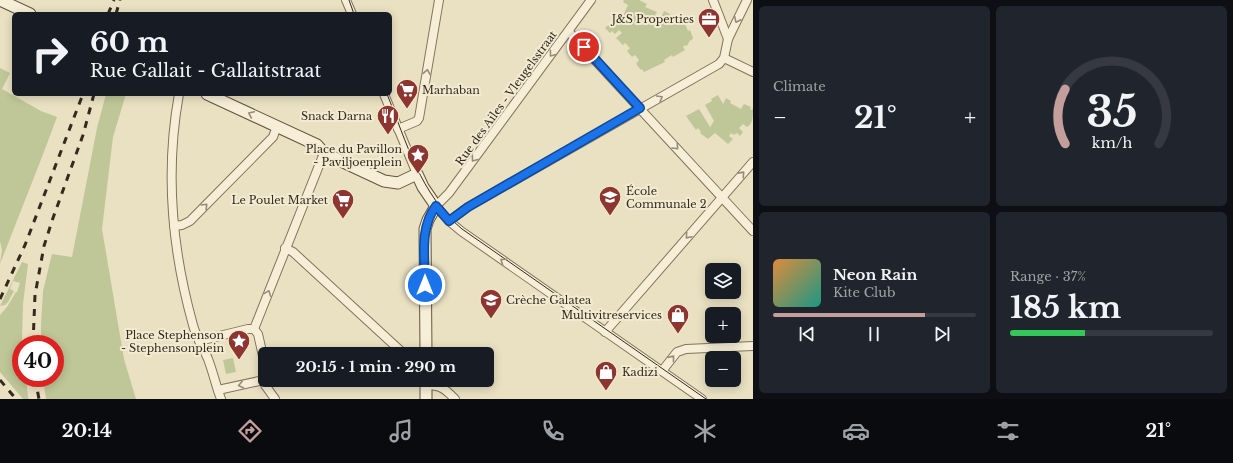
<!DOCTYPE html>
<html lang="en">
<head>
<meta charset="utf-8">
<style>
  :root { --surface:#171b24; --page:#20242c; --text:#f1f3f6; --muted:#9ea1a6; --line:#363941; --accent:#c49e9d }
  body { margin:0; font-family:"Libre Baskerville",serif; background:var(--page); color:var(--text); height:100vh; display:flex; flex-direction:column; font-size:15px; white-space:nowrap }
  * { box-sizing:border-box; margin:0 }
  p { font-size:13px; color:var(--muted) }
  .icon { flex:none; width:22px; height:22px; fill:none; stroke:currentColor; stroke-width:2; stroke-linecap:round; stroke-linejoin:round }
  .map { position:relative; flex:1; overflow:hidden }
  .panel { display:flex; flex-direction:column; gap:6px; padding:6px; background:#0d0f14; width:480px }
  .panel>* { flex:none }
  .hud { position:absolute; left:12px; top:12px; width:380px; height:84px; border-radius:6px; box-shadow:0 2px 10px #0003; background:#171b24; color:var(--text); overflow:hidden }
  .tools { position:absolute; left:705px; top:263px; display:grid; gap:8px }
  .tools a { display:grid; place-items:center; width:36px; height:36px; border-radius:6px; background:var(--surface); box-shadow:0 2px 10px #0003; font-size:20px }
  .speed { position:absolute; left:12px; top:335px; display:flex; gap:8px; font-size:20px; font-weight:700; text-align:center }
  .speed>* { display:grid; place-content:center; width:52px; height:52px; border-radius:50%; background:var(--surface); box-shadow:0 2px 10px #0003; line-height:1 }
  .speed .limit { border:6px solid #d22; background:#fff; color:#111 }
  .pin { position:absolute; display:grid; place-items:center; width:34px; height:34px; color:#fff; margin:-17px; border:2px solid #fff; border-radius:50%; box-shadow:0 1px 4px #0007 }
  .me { position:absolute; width:44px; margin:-22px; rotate:0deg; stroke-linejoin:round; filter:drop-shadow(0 0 3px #0008) }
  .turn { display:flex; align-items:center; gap:14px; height:84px; padding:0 12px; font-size:18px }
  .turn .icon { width:52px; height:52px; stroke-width:2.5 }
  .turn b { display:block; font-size:28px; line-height:34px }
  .big { font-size:30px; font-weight:800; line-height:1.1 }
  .panel .card { flex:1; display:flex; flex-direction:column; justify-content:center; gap:6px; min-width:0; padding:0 14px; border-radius:6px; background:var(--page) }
  .panel .dial { align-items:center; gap:0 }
  .dial svg { height:104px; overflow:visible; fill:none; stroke:var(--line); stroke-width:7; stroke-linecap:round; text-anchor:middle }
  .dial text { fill:var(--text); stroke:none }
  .song { display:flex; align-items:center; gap:12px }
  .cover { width:48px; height:48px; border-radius:6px; background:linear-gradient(135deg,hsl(30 70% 55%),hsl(170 70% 35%)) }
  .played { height:4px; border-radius:2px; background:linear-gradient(90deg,var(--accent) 75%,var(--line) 75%) }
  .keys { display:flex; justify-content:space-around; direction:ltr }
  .heat { display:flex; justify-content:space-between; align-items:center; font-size:22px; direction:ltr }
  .charge { height:6px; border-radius:3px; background:linear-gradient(90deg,#34c759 37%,var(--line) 0) }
  .panel .tiles { flex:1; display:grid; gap:6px; grid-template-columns:repeat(2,1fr) }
  .trip { position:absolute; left:258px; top:347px; width:236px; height:40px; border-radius:6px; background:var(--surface); box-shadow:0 2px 10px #0003; font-weight:800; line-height:40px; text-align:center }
  .tabs { display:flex; height:64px; justify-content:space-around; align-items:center; background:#090b0e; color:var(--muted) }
  .tabs .icon { width:28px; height:28px }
  .tabs .current { color:var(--accent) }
  .tabs b { font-size:18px; color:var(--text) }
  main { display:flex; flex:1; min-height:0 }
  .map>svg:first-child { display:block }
  .green { fill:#bfc798 }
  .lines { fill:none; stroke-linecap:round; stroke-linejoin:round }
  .street-casing { stroke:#83735c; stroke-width:10 }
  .secondary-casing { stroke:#65543f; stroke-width:13 }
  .street { stroke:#f6eed6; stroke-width:8 }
  .secondary { stroke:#f6eed6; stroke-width:11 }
  .tram { stroke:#342a1e; stroke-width:1 }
  .rail { stroke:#342a1e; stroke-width:3; stroke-dasharray:7 7; stroke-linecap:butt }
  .oneway { stroke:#958c7a }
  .route-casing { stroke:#114b97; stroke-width:10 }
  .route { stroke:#1a73e8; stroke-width:7 }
  .labels { text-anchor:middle; stroke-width:4; stroke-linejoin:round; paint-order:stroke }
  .poi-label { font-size:11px; fill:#342a1e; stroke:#f2ebd2; text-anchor:end }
  .street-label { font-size:11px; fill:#342a1e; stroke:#f2ebd2 }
</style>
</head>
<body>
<main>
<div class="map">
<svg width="753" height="399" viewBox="0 0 753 399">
  <rect width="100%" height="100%" fill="#eae1c3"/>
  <g class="green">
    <path d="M624,0h15l8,4 -2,3 12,5 -2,3 6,3 3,-7 6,3 -1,2 14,6 3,-4h4l1,4 -6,2 3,7 2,-1 3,8 -2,3 -1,-1 -3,6 -2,-1 -2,2 2,3 -12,7 -1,-2 -8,5 1,2 -21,10 -2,-3 -1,1 -5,-6 3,-4 -4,-5 -3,2 -5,-6 3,-3 -5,-5 -2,2 -7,-7 6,-5 -3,-3 -4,4 -3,-3 -2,2 -5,-5 8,-7 -2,-2 4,-6 7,5 6,-13 -5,-3z"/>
    <path d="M0,68l10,5 -8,16 39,22 16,6 -15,40 -42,107 2,-14 -2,-9z"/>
    <path d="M106,94h20l-13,43 -11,92 22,130 12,40h-90l-3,-21h12v-34h-14v-20l2,-33 9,-37 20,3 25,-129z"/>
    <path d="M718,95l5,9 3,-6 5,3 -1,2 11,6 3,-5 7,3 -1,2 2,1 1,-2c0,9 0,16 -6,19l-4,-3 -4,4 4,4 -3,4 -3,-3 -3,2 -3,-2 -2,3 4,3 -5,5 -13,-11 -7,6 -8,-6 1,-1 -3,-4 -2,2 -10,-14 13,-7 11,18 4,-6 -9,-16 7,-4 -1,-2z"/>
    <path d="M22,262l6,2 -5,40 -2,74h5l2,19 1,2h-6l-23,-27v-57l7,-8 9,-15h1l3,-9 -7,-2 -3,8 4,2 -6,11 -3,3 -5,1z"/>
    <path d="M233,358l3,14 -10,2 -3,-14z"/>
  </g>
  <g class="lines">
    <g class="street-casing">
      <g id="street">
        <path d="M346,0l6,14"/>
        <path d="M591,0l-142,193 -13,13 13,15 12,10 241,168"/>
        <path d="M713,0l15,39"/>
        <path d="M569,32l184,199"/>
        <path d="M724,58l29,14"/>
        <path d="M179,94c-14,77 -7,156 14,231 3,12 10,22 15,34 5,13 8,27 13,40"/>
        <path d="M384,94l33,80"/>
        <path d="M398,129l19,-8 2,-3 20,-118"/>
        <path d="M449,221l19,-14 251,-143 5,-6 4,-19 19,-39"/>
        <path d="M174,226l8,-1 8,-4 83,-84 4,-11"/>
        <path d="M285,248l8,4 111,102"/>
        <path d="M254,329l70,-176"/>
        <path d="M254,329l4,5 7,31"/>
        <path d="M605,332l148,-170"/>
        <path d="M199,341l49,-12h6"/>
        <path d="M662,371l15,-19 9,-3 67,-3"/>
        <path d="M264,380l1,5 10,14"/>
        <path d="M426,385c15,0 19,4 29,14"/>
        <path d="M218,390l46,-10"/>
      </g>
    </g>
    <g class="secondary-casing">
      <g id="secondary">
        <path d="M0,0l30,14"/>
        <path d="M207,94l110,51 7,8 60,28 14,2 19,-9 6,13 13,19 -8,14 -3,9 1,125"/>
        <path d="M426,380v19"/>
      </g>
    </g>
    <use href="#street" class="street"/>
    <use href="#secondary" class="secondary"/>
    <g class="tram">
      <path d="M349,0l5,14"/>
      <path d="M387,94c20,49 33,100 75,135l244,170"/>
    </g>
    <g class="rail">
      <path d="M108,14l6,-14"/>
      <path d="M116,14l4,-14"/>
      <path d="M0,299l25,-54 58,-151"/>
      <path d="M33,344l2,-49 9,-49 9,-28 30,-83 11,-41"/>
      <path d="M35,378l4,21"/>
      <path d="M0,380l16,19"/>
    </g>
  </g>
  <defs><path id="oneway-chevron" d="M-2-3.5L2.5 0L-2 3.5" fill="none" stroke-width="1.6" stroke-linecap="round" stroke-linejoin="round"/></defs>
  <g class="oneway">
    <use href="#oneway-chevron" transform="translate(737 20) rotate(116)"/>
    <use href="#oneway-chevron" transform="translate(552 54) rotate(127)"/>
    <use href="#oneway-chevron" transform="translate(427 72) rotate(-80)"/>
    <use href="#oneway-chevron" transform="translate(660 98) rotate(-30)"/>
    <use href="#oneway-chevron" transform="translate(251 114) rotate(-155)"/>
    <use href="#oneway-chevron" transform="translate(676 147) rotate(47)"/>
    <use href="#oneway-chevron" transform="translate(474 159) rotate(126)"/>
    <use href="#oneway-chevron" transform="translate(742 174) rotate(-48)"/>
    <use href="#oneway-chevron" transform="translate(205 206) rotate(-46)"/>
    <use href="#oneway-chevron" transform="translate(688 236) rotate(131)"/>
    <use href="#oneway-chevron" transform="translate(503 261) rotate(-145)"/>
    <use href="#oneway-chevron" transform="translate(268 293) rotate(-69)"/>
    <use href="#oneway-chevron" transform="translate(672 358) rotate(-51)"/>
    <use href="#oneway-chevron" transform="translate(241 385) rotate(168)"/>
  </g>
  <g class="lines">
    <g class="route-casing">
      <path id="route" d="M425,285c0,-26 -6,-57 11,-79l13,15 19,-14 172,-99 -56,-61"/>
    </g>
    <use href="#route" class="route"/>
  </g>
  <defs>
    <g id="office-pin" transform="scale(1.15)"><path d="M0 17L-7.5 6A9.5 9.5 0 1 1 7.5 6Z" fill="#8d3631" stroke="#f2ebd2"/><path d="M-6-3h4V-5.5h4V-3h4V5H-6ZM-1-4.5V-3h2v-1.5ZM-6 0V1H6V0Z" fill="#fff"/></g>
    <g id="supermarket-pin" transform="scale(1.15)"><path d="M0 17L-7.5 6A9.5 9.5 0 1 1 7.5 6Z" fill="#8d3631" stroke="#f2ebd2"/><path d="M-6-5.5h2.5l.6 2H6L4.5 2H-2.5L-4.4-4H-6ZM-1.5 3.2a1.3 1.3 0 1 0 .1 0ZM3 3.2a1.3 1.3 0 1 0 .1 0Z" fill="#fff"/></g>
    <g id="restaurant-pin" transform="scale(1.15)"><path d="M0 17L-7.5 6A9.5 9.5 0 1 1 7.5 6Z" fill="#8d3631" stroke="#f2ebd2"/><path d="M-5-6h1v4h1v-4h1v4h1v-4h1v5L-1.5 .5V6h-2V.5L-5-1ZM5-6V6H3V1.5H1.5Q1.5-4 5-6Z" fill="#fff"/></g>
    <g id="sight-pin" transform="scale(1.15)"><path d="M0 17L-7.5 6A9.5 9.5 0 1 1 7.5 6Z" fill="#8d3631" stroke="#f2ebd2"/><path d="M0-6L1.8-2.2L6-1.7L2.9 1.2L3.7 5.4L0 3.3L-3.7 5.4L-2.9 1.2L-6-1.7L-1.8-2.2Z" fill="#fff"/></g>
    <g id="school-pin" transform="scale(1.15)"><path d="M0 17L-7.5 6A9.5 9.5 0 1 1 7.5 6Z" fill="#8d3631" stroke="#f2ebd2"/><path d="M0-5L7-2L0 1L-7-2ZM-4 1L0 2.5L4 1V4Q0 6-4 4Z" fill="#fff"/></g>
    <g id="shop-pin" transform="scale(1.15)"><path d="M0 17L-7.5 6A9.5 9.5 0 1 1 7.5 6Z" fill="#8d3631" stroke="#f2ebd2"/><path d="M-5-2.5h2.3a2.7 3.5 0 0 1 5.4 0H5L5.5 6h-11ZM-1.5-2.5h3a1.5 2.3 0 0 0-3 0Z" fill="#fff"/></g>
  </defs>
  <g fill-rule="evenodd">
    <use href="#office-pin" x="709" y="19"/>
    <use href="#supermarket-pin" x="407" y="90"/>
    <use href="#restaurant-pin" x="388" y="116"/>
    <use href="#sight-pin" x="418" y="155"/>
    <use href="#school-pin" x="610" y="197"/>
    <use href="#supermarket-pin" x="343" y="200"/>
    <use href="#school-pin" x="491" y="300"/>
    <use href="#shop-pin" x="678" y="315"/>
    <use href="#sight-pin" x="239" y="341"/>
    <use href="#shop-pin" x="606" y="372"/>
  </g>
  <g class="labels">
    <g class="poi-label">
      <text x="694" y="23">J&amp;S Properties</text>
      <text x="422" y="94" text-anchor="start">Marhaban</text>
      <text x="372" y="120">Snack Darna</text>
      <text x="402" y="153">Place du Pavillon<tspan x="402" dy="13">- Paviljoenplein</tspan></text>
      <text x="626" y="195" text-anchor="start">École<tspan x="626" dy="13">Communale 2</tspan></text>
      <text x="328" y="204">Le Poulet Market</text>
      <text x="506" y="304" text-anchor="start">Crèche Galatea</text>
      <text x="662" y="319">Multivitreservices</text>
      <text x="224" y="339">Place Stephenson<tspan x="224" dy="13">- Stephensonplein</tspan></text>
      <text x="622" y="376" text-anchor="start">Kadizi</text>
    </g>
    <g class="street-label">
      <text transform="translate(506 98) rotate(-54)" y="4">Rue des Ailes - Vleugelsstraat</text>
    </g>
  </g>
</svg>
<div class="tools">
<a><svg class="icon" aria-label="layers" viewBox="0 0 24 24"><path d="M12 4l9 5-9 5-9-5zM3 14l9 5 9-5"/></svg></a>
<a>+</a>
<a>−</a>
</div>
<div class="speed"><div class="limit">40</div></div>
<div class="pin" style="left:584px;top:47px;background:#d93025"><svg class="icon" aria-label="arrive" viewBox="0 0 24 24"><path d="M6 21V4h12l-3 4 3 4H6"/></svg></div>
<svg class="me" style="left:425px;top:285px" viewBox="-20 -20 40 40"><circle r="17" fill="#1a73e8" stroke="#fff" stroke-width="3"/><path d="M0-11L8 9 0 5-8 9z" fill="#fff"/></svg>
<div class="trip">20:15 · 1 min · 290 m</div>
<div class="hud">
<div class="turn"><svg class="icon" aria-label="right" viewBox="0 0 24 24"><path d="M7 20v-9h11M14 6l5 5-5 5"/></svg><div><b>60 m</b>Rue Gallait - Gallaitstraat</div></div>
</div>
</div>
<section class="panel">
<div class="tiles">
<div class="card"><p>Climate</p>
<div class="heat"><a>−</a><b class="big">21°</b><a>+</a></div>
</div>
<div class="card dial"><svg viewBox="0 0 100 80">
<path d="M14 69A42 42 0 1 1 86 69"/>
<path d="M14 69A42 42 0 0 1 14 27" stroke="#c49e9d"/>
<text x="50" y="56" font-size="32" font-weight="700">35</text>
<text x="50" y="72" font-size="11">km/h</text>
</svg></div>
<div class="card">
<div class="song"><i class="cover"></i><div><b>Neon Rain</b><p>Kite Club</p></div></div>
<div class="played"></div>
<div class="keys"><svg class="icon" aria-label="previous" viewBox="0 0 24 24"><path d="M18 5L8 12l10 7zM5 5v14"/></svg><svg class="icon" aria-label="pause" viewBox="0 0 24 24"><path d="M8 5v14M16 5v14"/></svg><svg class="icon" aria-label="next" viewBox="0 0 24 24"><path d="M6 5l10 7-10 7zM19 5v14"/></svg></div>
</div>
<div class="card"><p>Range · 37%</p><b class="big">185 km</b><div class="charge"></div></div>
</div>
</section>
</main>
<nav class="tabs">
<b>20:14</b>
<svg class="icon current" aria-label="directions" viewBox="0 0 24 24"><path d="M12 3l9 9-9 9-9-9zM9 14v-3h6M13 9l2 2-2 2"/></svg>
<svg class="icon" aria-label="music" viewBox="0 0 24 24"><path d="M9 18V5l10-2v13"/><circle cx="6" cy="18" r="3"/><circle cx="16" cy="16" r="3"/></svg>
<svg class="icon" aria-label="phone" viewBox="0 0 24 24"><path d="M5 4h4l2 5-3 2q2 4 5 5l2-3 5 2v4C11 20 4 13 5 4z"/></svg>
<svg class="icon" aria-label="climate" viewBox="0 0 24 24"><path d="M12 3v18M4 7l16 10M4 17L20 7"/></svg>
<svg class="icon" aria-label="car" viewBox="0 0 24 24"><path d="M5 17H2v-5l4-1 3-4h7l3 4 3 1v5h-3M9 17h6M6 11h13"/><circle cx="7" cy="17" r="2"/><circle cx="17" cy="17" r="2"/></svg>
<svg class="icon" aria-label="filters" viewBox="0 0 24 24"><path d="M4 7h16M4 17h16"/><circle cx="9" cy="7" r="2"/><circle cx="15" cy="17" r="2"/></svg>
<b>21°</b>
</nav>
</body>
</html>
